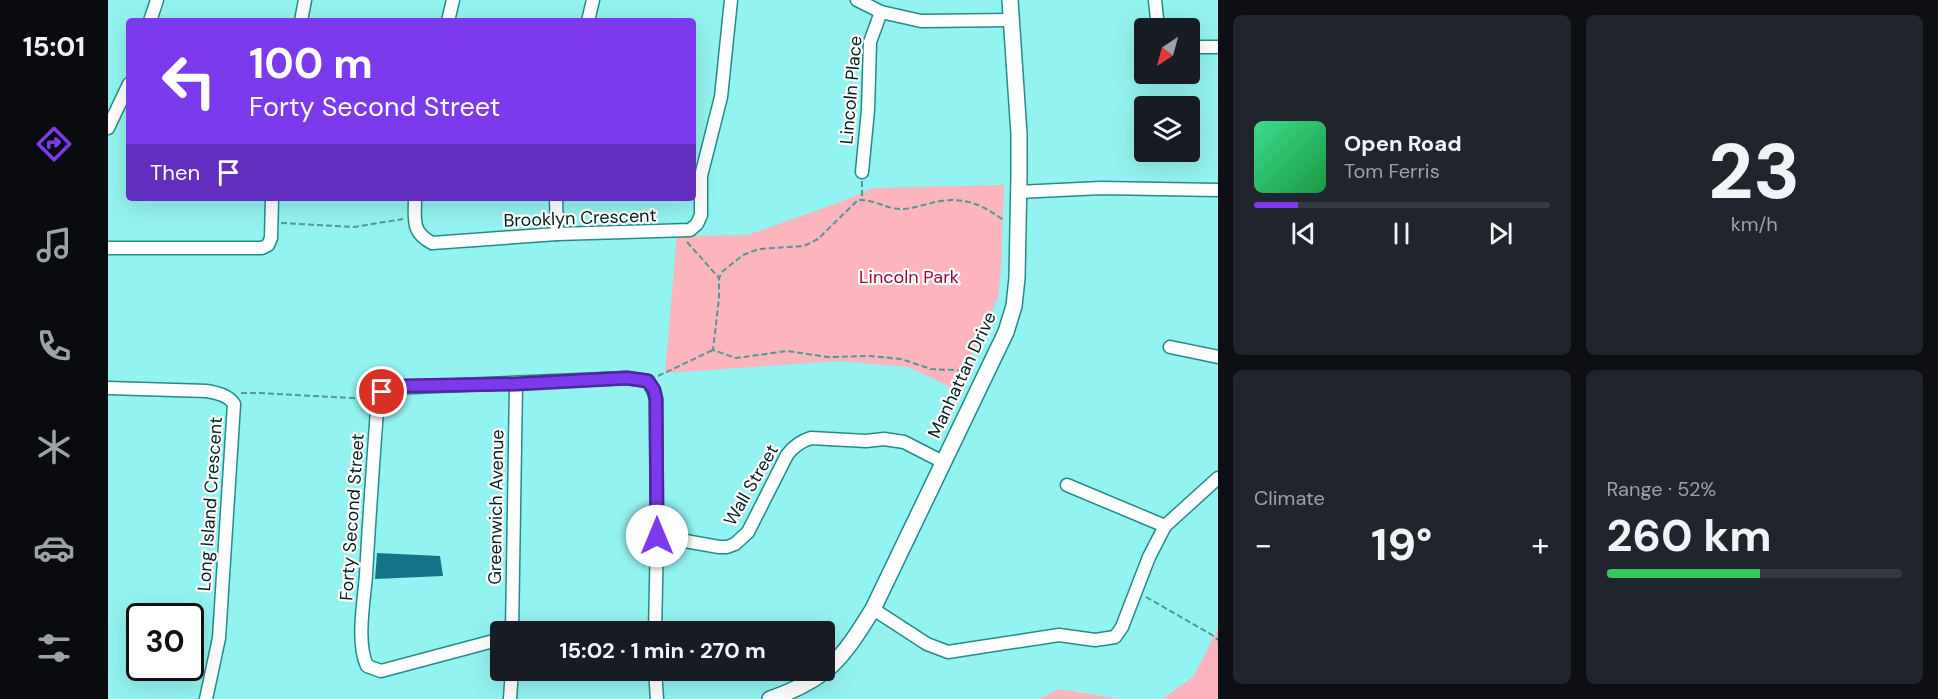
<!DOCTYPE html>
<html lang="en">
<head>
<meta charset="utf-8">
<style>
  :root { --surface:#171b24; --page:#20242c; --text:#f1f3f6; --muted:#9ea1a6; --line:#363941; --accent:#7c3aed }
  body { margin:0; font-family:"DM Sans",sans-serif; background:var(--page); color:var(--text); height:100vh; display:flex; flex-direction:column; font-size:22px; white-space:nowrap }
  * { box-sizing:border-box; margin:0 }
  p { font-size:20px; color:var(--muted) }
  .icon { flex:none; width:33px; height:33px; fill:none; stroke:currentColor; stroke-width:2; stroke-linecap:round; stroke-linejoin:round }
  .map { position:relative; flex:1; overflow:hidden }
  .side { display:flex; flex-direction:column; gap:15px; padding:15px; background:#0d0f14; width:720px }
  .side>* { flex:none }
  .hud { position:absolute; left:18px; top:18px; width:570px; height:183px; border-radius:6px; box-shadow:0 6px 24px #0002; background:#7c3aed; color:#fff; overflow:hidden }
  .needle { width:39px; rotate:216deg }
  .fabs { position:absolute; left:1026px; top:18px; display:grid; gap:12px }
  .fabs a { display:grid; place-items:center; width:66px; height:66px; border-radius:6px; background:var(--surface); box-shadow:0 6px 24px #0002; font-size:30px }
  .speed { position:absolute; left:18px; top:603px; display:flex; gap:12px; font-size:30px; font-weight:700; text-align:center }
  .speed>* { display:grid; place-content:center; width:78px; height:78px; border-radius:50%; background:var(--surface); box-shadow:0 6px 24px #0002; line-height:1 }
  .speed .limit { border:3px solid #111; border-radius:9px; background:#fff; color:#111 }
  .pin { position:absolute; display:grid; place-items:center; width:51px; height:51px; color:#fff; margin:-26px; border:3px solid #fff; border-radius:50%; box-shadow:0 2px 6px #0007 }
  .me { position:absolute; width:66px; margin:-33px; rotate:0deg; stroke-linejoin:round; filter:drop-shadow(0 0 4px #0008) }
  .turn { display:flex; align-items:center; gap:21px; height:126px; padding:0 24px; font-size:27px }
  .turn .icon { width:78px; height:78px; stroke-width:2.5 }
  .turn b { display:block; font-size:42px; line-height:51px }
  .then { display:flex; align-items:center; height:57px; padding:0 24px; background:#0003; gap:12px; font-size:22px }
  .big { font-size:45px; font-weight:700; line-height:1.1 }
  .side .tile { flex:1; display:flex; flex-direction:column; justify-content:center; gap:9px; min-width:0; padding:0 21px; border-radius:9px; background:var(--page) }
  .side .dial { align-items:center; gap:0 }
  .dial b { font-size:78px; line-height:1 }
  .song { display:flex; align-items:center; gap:18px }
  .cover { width:72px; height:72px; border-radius:9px; background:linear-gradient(135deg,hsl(150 70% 55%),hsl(140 70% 35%)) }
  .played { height:6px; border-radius:3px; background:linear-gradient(90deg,var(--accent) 15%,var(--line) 15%) }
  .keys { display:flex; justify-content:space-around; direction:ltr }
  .heat { display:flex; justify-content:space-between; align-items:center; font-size:33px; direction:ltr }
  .charge { height:9px; border-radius:4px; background:linear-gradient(90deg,#34c759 52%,var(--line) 0) }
  .side .tiles { flex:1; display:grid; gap:15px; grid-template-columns:repeat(2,1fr) }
  .trip { position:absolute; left:382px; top:621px; width:345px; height:60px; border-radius:6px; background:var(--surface); box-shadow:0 6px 24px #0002; font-weight:700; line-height:60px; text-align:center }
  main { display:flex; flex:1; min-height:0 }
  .tab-bar { display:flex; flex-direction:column; width:108px; justify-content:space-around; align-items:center; background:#090b0e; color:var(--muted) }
  .tab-bar .icon { width:42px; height:42px }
  .tab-bar .current { color:var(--accent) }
  .tab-bar b { font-size:27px; color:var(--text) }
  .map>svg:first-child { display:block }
  .green { fill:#fcb5bc }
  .building { fill:#147586 }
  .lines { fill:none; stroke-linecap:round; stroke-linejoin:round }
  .minor-casing { stroke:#218c8a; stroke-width:15 }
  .tertiary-casing { stroke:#218c8a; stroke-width:18 }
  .path { stroke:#539694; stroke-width:2; stroke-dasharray:6 3; stroke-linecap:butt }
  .minor { stroke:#fff; stroke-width:12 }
  .tertiary { stroke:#fff; stroke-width:15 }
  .route-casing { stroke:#51269a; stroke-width:15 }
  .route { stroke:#7c3aed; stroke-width:10 }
  .labels { text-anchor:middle; stroke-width:4.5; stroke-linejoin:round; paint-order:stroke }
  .street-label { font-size:18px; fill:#01201f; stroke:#fff }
  .park-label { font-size:18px; fill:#9a0537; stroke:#fff }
</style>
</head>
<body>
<main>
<nav class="tab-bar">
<b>15:01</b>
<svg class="icon current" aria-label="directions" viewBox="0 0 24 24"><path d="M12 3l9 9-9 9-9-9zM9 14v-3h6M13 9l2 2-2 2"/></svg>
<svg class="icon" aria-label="music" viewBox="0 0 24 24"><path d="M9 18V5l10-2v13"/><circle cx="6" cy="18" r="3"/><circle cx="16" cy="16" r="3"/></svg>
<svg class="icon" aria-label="phone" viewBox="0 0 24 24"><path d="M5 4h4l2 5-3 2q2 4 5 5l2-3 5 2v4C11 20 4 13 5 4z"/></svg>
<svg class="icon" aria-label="climate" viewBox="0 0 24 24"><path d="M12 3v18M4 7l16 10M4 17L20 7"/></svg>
<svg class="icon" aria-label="car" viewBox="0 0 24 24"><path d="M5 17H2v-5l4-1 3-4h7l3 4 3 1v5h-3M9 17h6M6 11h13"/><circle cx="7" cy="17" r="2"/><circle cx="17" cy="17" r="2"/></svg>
<svg class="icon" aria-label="filters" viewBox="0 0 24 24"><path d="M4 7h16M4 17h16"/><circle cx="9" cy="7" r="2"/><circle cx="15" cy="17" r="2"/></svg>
</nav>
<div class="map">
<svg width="1110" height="699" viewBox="0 0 1110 699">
  <rect width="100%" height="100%" fill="#93f3f0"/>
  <g class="green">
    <path d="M896,185l-3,81 -3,32 -42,92 -48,-23 -69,-6 -174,12 12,-137 71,-1 95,-34 30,-13z"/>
    <path d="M1110,629v70h-56l31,-22z"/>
    <path d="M951,689l60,10h-81z"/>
  </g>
  <path class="building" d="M269,553l63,3 3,20 -68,3z"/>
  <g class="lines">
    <g class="minor-casing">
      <g id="minor">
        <path d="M749,0l24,12 40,9 90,-1"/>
        <path d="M1047,0l3,28"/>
        <path d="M42,21l7,-21"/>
        <path d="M193,21l4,-21"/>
        <path d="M340,21l5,-21"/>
        <path d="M480,21l5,-21"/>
        <path d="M1082,47h28"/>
        <path d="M0,128l21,-44"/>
        <path d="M754,172l6,-62 2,-68 11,-30"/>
        <path d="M910,192l83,-4 117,2"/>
        <path d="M307,198c0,22 -4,34 17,45l125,-9 133,-4 7,-6 4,-9v-39l20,-79 10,-97"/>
        <path d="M448,198l1,36"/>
        <path d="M0,248h154l6,-3 3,-7 1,-40"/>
        <path d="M1062,347l48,10"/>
        <path d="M0,388l99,3c10,2 21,4 27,13l-15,234 -13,61"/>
        <path d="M959,485l98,41"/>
        <path d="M549,536l62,11h8l8,-3 13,-12 39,-77c6,-8 14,-14 24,-17l55,3 18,-2 20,3 39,20"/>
        <path d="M765,609l54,35 21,8 111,-17 36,5 20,-3 7,-10 27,-70 16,-31 53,-48"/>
        <path d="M404,632l4,-248"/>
        <path d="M393,639l-120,32 -14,-5c-11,-24 -3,-65 -1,-91 3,-55 7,-110 11,-165l5,-18 7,-4 238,-10 21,3 5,9 3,9 1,137 -2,96"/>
        <path d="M547,670l2,29"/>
        <path d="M402,699l2,-29"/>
      </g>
    </g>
    <g class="tertiary-casing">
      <path id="tertiary" d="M662,699c58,-20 72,-40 103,-90l133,-277 8,-26 3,-28 2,-103v-41l-9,-134"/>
    </g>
    <g class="path">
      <path d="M754,181v19"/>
      <path d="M173,223l73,4 49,-8"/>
      <path d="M579,242l32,36"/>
      <path d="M864,371l-41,-2 -30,-10 -31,-3 -42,1 -41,-6 -51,7 -23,-8 6,-52v-20l4,-7 20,-16 16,-6 45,-3 14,-7 40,-39c16,-1 30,10 46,9 12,-1 24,-6 37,-8 26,-4 43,5 64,20"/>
      <path d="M550,376l55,-26"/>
      <path d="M133,393h19l110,6"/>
      <path d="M1038,597l66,38 6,5"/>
    </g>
    <use href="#minor" class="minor"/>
    <use href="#tertiary" class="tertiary"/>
  </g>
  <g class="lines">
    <g class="route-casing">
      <path id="route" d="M274,392l7,-4 14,-2 113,-2 111,-6 21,3 6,9 2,9 1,137"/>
    </g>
    <use href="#route" class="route"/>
  </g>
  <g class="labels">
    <g class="street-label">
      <text transform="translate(743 90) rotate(-85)" y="6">Lincoln Place</text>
      <text transform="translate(472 218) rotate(-2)" y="6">Brooklyn Crescent</text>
      <text transform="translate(854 375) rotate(-65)" y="6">Manhattan Drive</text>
      <text transform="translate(643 485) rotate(-60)" y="6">Wall Street</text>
      <text transform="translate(102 504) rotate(-86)" y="6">Long Island Crescent</text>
      <text transform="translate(388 507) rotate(-89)" y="6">Greenwich Avenue</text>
      <text transform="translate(244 517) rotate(-86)" y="6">Forty Second Street</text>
    </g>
    <g class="park-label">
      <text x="801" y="283">Lincoln Park</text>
    </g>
  </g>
</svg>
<div class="fabs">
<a><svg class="needle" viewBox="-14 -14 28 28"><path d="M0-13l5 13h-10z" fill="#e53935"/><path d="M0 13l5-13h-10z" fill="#9ea1a6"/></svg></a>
<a><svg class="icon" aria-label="layers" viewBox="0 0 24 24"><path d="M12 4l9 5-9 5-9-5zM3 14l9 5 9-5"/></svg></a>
</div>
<div class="speed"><div class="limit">30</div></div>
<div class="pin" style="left:274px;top:392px;background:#d93025"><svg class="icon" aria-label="arrive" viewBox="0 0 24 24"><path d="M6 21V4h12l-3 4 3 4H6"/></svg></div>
<svg class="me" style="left:549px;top:536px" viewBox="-20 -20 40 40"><circle r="19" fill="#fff"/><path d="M0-13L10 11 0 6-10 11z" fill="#7c3aed"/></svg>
<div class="trip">15:02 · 1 min · 270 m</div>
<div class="hud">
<div class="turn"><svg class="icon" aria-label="left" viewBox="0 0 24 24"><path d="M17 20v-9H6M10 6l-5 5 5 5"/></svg><div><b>100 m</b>Forty Second Street</div></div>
<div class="then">Then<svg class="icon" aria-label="arrive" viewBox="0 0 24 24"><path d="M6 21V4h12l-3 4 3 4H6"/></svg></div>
</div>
</div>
<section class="side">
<div class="tiles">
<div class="tile">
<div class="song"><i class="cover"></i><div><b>Open Road</b><p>Tom Ferris</p></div></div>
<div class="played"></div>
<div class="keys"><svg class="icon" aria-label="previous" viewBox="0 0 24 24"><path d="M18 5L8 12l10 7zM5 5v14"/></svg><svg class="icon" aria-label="pause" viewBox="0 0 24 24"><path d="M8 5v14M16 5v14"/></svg><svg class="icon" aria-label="next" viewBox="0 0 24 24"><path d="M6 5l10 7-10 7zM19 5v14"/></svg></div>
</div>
<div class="tile dial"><b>23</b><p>km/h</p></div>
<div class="tile"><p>Climate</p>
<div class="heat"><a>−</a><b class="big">19°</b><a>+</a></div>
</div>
<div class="tile"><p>Range · 52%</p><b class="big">260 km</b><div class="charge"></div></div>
</div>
</section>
</main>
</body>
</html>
